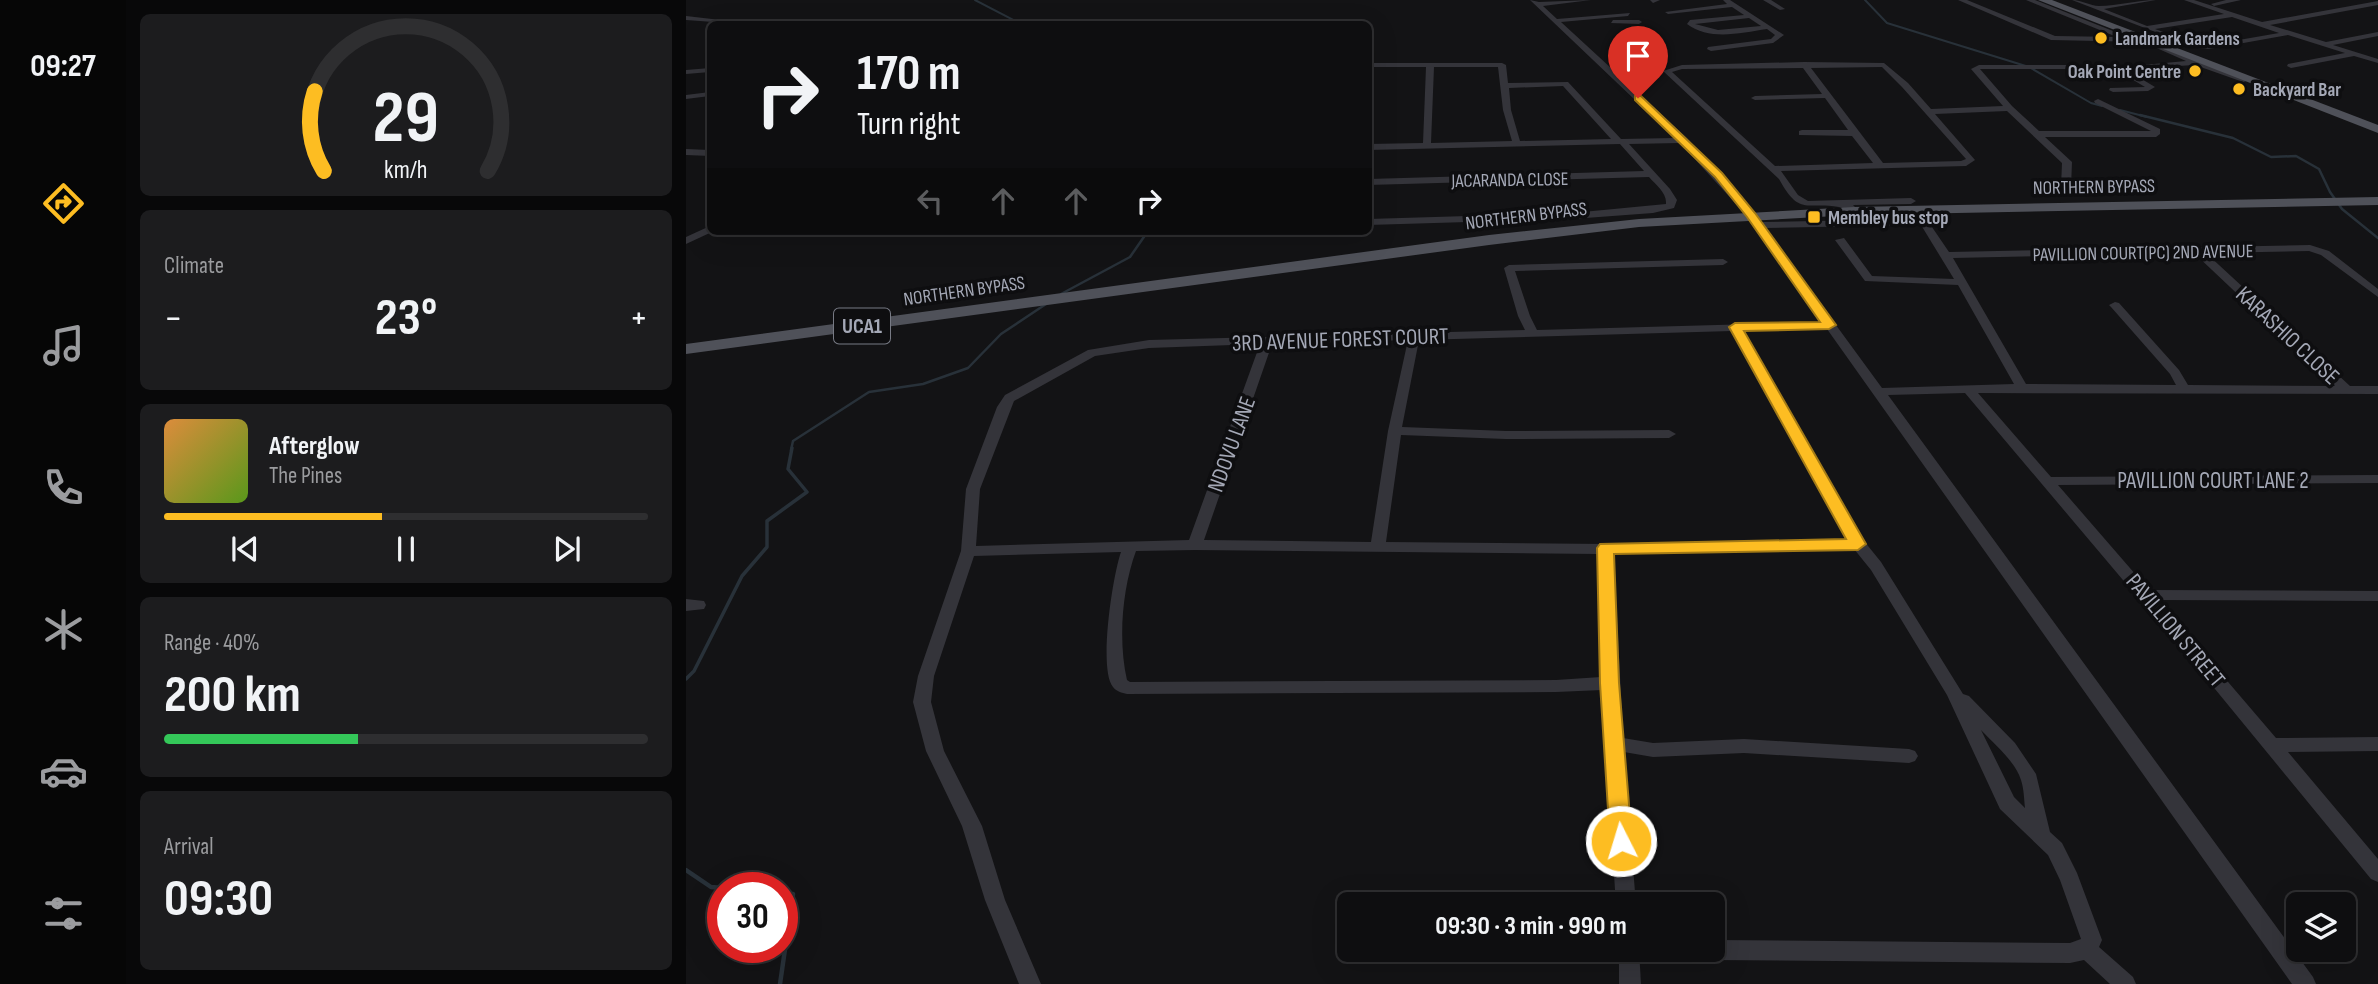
<!DOCTYPE html>
<html lang="en">
<head>
<meta charset="utf-8">
<style>
  :root { --surface:#0e0e10; --page:#1c1c1e; --text:#f1f3f6; --muted:#9b9c9f; --line:#2e2e30; --accent:#fdbd22 }
  body { margin:0; font-family:"Sofia Sans Condensed",sans-serif; background:var(--page); color:var(--text); height:100vh; display:flex; flex-direction:column; font-size:26px; white-space:nowrap }
  * { box-sizing:border-box; margin:0 }
  p { font-size:23px; color:var(--muted) }
  .icon { flex:none; width:38px; height:38px; fill:none; stroke:currentColor; stroke-width:2; stroke-linecap:round; stroke-linejoin:round }
  .map { position:relative; flex:1; overflow:hidden }
  .panel { display:flex; flex-direction:column; gap:14px; padding:14px; background:#080809; width:560px }
  .panel>* { flex:none }
  .guide { position:absolute; left:21px; top:21px; width:665px; height:214px; border-radius:10px; box-shadow:0 7px 28px #0002,0 0 0 2px var(--line); background:#0e0e10; color:var(--text); overflow:hidden }
  .controls { position:absolute; left:1600px; top:892px; display:grid; gap:14px }
  .controls a { display:grid; place-items:center; width:70px; height:70px; border-radius:10px; background:var(--surface); box-shadow:0 7px 28px #0002,0 0 0 2px var(--line); font-size:35px }
  .speed { position:absolute; left:21px; top:872px; display:flex; gap:14px; font-size:35px; font-weight:700; text-align:center }
  .speed>* { display:grid; place-content:center; width:91px; height:91px; border-radius:50%; background:var(--surface); box-shadow:0 7px 28px #0002,0 0 0 2px var(--line); line-height:1 }
  .speed .limit { border:10px solid #d22; background:#fff; color:#111 }
  .pin { position:absolute; display:grid; place-items:center; width:60px; height:60px; color:#fff; margin:-72px -30px; border-radius:50% 50% 50% 0; rotate:-45deg; box-shadow:0 0 7px #0007 }
  .pin .icon { rotate:45deg }
  .me { position:absolute; width:77px; margin:-38px; rotate:355deg; stroke-linejoin:round; filter:drop-shadow(0 0 5px #0008) }
  .turn { display:flex; align-items:center; gap:24px; height:147px; padding:0 35px; font-size:32px }
  .turn .icon { width:91px; height:91px; stroke-width:2.5 }
  .turn b { display:block; font-size:49px; line-height:60px }
  .lanes { display:flex; align-items:center; height:66px; padding:0 35px; background:#0003; justify-content:center; gap:35px; direction:ltr }
  .lanes .off { opacity:.35 }
  .big { font-size:52px; font-weight:700; line-height:1.1 }
  .panel .tile { flex:1; display:flex; flex-direction:column; justify-content:center; gap:10px; min-width:0; padding:0 24px; border-radius:10px; background:var(--page) }
  .panel .dial { align-items:center; gap:0 }
  .dial svg { height:182px; overflow:visible; fill:none; stroke:var(--line); stroke-width:7; stroke-linecap:round; text-anchor:middle }
  .dial text { fill:var(--text); stroke:none }
  .song { display:flex; align-items:center; gap:21px }
  .cover { width:84px; height:84px; border-radius:10px; background:linear-gradient(135deg,hsl(30 70% 55%),hsl(90 70% 35%)) }
  .played { height:7px; border-radius:4px; background:linear-gradient(90deg,var(--accent) 45%,var(--line) 45%) }
  .keys { display:flex; justify-content:space-around; direction:ltr }
  .heat { display:flex; justify-content:space-between; align-items:center; font-size:38px; direction:ltr }
  .charge { height:10px; border-radius:5px; background:linear-gradient(90deg,#34c759 40%,var(--line) 0) }
  .trip { position:absolute; left:651px; top:892px; width:388px; height:70px; border-radius:10px; background:var(--surface); box-shadow:0 7px 28px #0002,0 0 0 2px var(--line); font-weight:700; line-height:70px; text-align:center }
  main { display:flex; flex:1; min-height:0 }
  .tabs { display:flex; flex-direction:column; width:126px; justify-content:space-around; align-items:center; background:#060606; color:var(--muted) }
  .tabs .icon { width:49px; height:49px }
  .tabs .current { color:var(--accent) }
  .tabs b { font-size:32px; color:var(--text) }
  .map>svg:first-child { display:block }
  .lines { fill:none; stroke-linecap:round; stroke-linejoin:round }
  .stream-far3 { stroke:#283139; stroke-width:2 }
  .stream-far2 { stroke:#283139; stroke-width:2.5 }
  .stream-far1 { stroke:#283139; stroke-width:3.5 }
  .stream { stroke:#283139; stroke-width:4.5 }
  .street { fill:#34343a; fill-rule:evenodd }
  .primary { fill:#4f5159; fill-rule:evenodd }
  .route { fill:#fdbd22; stroke:#a47b16; stroke-width:2 }
  .poi-dot { fill:#fdbd22; stroke:#0e0e10; stroke-width:2.5 }
  .labels { text-anchor:middle; stroke-width:7; stroke-linejoin:round; paint-order:stroke }
  .far-poi-label { font-size:19px; font-weight:bold; fill:#a4a8b6; stroke:#0e0e10; text-anchor:start }
  .far-street-label { font-size:19px; fill:#a4a8b6; stroke:#0e0e10 }
  .shield { fill:#0e0e10; stroke:#777a84; stroke-width:2 }
  .shield-label { font-size:21px; font-weight:bold; fill:#a4a8b6 }
  .street-label { font-size:23px; fill:#a4a8b6; stroke:#0e0e10 }
</style>
</head>
<body>
<main>
<nav class="tabs">
<b>09:27</b>
<svg class="icon current" aria-label="directions" viewBox="0 0 24 24"><path d="M12 3l9 9-9 9-9-9zM9 14v-3h6M13 9l2 2-2 2"/></svg>
<svg class="icon" aria-label="music" viewBox="0 0 24 24"><path d="M9 18V5l10-2v13"/><circle cx="6" cy="18" r="3"/><circle cx="16" cy="16" r="3"/></svg>
<svg class="icon" aria-label="phone" viewBox="0 0 24 24"><path d="M5 4h4l2 5-3 2q2 4 5 5l2-3 5 2v4C11 20 4 13 5 4z"/></svg>
<svg class="icon" aria-label="climate" viewBox="0 0 24 24"><path d="M12 3v18M4 7l16 10M4 17L20 7"/></svg>
<svg class="icon" aria-label="car" viewBox="0 0 24 24"><path d="M5 17H2v-5l4-1 3-4h7l3 4 3 1v5h-3M9 17h6M6 11h13"/><circle cx="7" cy="17" r="2"/><circle cx="17" cy="17" r="2"/></svg>
<svg class="icon" aria-label="filters" viewBox="0 0 24 24"><path d="M4 7h16M4 17h16"/><circle cx="9" cy="7" r="2"/><circle cx="15" cy="17" r="2"/></svg>
</nav>
<section class="panel">
<div class="tile dial"><svg viewBox="0 0 100 80">
<path d="M14 69A42 42 0 1 1 86 69"/>
<path d="M14 69A42 42 0 0 1 10 34" stroke="#fdbd22"/>
<text x="50" y="56" font-size="32" font-weight="700">29</text>
<text x="50" y="72" font-size="11">km/h</text>
</svg></div>
<div class="tile"><p>Climate</p>
<div class="heat"><a>−</a><b class="big">23°</b><a>+</a></div>
</div>
<div class="tile">
<div class="song"><i class="cover"></i><div><b>Afterglow</b><p>The Pines</p></div></div>
<div class="played"></div>
<div class="keys"><svg class="icon" aria-label="previous" viewBox="0 0 24 24"><path d="M18 5L8 12l10 7zM5 5v14"/></svg><svg class="icon" aria-label="pause" viewBox="0 0 24 24"><path d="M8 5v14M16 5v14"/></svg><svg class="icon" aria-label="next" viewBox="0 0 24 24"><path d="M6 5l10 7-10 7zM19 5v14"/></svg></div>
</div>
<div class="tile"><p>Range · 40%</p><b class="big">200 km</b><div class="charge"></div></div>
<div class="tile"><p>Arrival</p><b class="big">09:30</b></div>
</section>
<div class="map">
<svg width="1692" height="984" viewBox="0 0 1692 984">
  <rect width="100%" height="100%" fill="#131315"/>
  <g class="lines">
    <g class="stream-far3">
      <path d="M289,0l46,24"/>
      <path d="M1179,0l22,23 142,44 62,36 11,3"/>
      <path d="M1434,110l27,7"/>
    </g>
    <g class="stream-far2">
      <path d="M1454,115l93,23 38,19 25,-1 23,13 11,23 12,17 36,29"/>
      <path d="M375,294l69,-37 18,-26"/>
      <path d="M105,450l2,-9 76,-49 54,-8 45,-16 33,-34 45,-30"/>
    </g>
    <path class="stream-far1" d="M0,679l8,-8 48,-95 25,-29v-26l40,-29 -19,-23 4,-21"/>
    <g class="stream">
      <path d="M0,870l25,17 12,1"/>
      <path d="M94,984l13,-90 -11,-1"/>
    </g>
    <g class="street">
      <path d="M844,0l9,2 52,-2 -48,6 14,13 73,-6 -2,3 -67,6 126,116 74,84 156,-3 -6,-9 5,-3 3,1 30,44 361,-7 19,6 49,38v8l-57,-42 -12,-4 -103,2 144,133h28v8l-400,-1 73,84 327,-2v8l-320,2 91,105 229,1v10l-220,-1 118,138 102,-1v14l-90,1 90,107v23l-7,-3 -156,-190 -250,-296 -77,2 425,582 3,7h-24l-465,-655 -84,2 121,210 17,21 82,132 6,2 46,47 21,31 14,58 12,11 15,30 25,67 -3,7 34,30 3,7h-26l-26,-24 -14,3 -357,-3 -7,-3 -3,-7h10v-10l357,3 11,-4 -21,-59 -12,-25 -48,-46 -53,-114 -76,-125 -17,-21 -240,5 9,184 30,5 91,-4 165,10 6,2 3,5 -3,5 -6,2 -165,-10 -91,4 -29,-5 12,153h-20l-14,-215 -46,2 -429,2c-5,-1 -11,-3 -14,-7 -15,-18 0,-113 8,-135l-147,4 -40,120 -3,26 13,49 38,75 23,74 36,84h-22l-34,-84 -23,-74 -36,-75 -13,-49 5,-26 43,-125 5,-62 31,-82 8,-12 83,-45 61,-10 376,-10 -7,-14 -14,-48 5,-3 214,-6 5,3 -5,3 -208,6 15,45 7,14 285,-8 -74,-105 -68,-74 -51,1 41,45 7,11 -3,8 -21,5 -81,6 -204,6v-6l204,-6 94,-9c1,-11 -10,-19 -17,-27l-281,8v-6l276,-8 -24,-27 -252,6v-6l55,-1 3,-76h-58v-4h134l4,2 2,18 60,-1 53,57 54,-1zM748,67h64l5,43 9,31 -81,2zM877,86l48,53 -91,2 -9,-31 -2,-22zM1235,225l33,54 -82,-3 -28,-38 -9,2 30,41 93,4 56,99 -132,4 -117,-160zM1508,253l141,133 -147,-1 -9,-15 -60,-67 -4,-1 -6,3 2,2 59,67 6,11 -150,-1 -73,-126zM1046,331l116,208 -242,5 -220,-2 15,-107 105,4 163,-1 7,-4 -7,-4 -163,1 -104,-4 17,-87zM722,340l-20,91 -17,111 -167,-2 68,-196zM574,344l-71,196 -213,6 4,-57 34,-88 81,-45 54,-8zM509,550l404,4 2,123 -45,3 -426,2 -3,-2c-9,-39 -5,-91 9,-129zM1295,730c13,14 34,31 40,50 3,9 3,19 4,28l-11,-11z"/>
      <path d="M964,0h10l-7,3z"/>
      <path d="M1037,0h7l54,35 -11,8 -62,8 -4,-2 1,-2 63,-8 4,-4 -8,-6c-27,4 -57,12 -80,-5l3,-4 54,-5 -12,-8 -64,7 -3,-2 62,-8zM1063,18l12,8 -43,4 -23,-6z"/>
      <path d="M1077,0h8l14,9 -5,1z"/>
      <path d="M1272,0h9l88,36 62,1 -91,-37h9l93,37 24,1v3l98,39 -7,2 -48,-17 -70,4 30,18 -7,4 -35,1 -4,-2 1,-2 35,-1 -30,-18h-135l32,37 27,25h112l-56,-28 -1,-2 4,-2 62,30v5l-4,3h-111l27,25 -1,25 -5,3 -5,-3 1,-24 -55,-52 -72,3 40,46 -9,6 -185,5 17,24 10,6 103,-3 5,3 -5,3 -58,1 6,6 -5,3c-5,-2 -9,-6 -15,-7 -33,-6 -39,10 -60,-28l-116,-108 19,-6 122,-3 80,1 24,20 23,26 72,-3 -32,-37 8,-4h164l43,-4 -43,-19 -92,-2zM1196,67l20,20 64,72 -5,2 -78,2 -72,-95zM1117,68l19,26 -67,2 -4,2 4,2 70,-2 23,32h-46l-3,1v4l53,1 21,27 -98,3 -103,-94 10,-3z"/>
      <path d="M1386,0c10,0 18,6 27,6 19,0 38,-6 57,-6l-52,9 43,17 77,-12 -40,-14h10l68,22 116,-21v4l-108,20 56,17 52,-10v4l-45,9 45,14v4l-24,-7 -63,12 -4,-2 1,-2 57,-11 -57,-18 -78,14 -13,-1zM1546,17l47,16 -69,12 -12,-1 -43,-15z"/>
      <path d="M1540,0h15l-27,6 -3,-2z"/>
      <path d="M0,16l52,6 3,2 -55,-4z"/>
      <path d="M927,20h26l3,2 -3,2 -28,-1z"/>
      <path d="M24,68v4l-24,2v-4z"/>
      <path d="M24,92v4l-24,3v-4z"/>
      <path d="M0,149l24,1v6l-24,-1z"/>
      <path d="M24,226v5h4l-28,13v-7z"/>
      <path d="M0,599l18,2 2,4 -2,4 -18,2z"/>
      <path d="M933,950h20l2,34h-22z"/>
    </g>
    <g class="primary">
      <path d="M1352,0h14l326,125v8z"/>
      <path d="M1692,197v8l-524,10 -215,12 -150,18 -803,109v-10l803,-109 150,-16 215,-12z"/>
    </g>
  </g>
  <path class="route" d="M949,96h6l81,77 33,40 81,112 -7,4 -85,2 122,213 -8,6 -244,4 5,129 13,158 -3,6 -8,3 -8,-3 -3,-6 -10,-158 -3,-135 3,-4 246,-5 -117,-212 6,-4 85,-1 -73,-105 -32,-40 -80,-77z"/>
  <g class="poi-dot">
    <circle cx="1415" cy="38" r="7"/>
    <circle cx="1509" cy="71" r="7"/>
    <circle cx="1553" cy="89" r="7"/>
    <rect x="1121" y="210" width="14" height="14" rx="3.5"/>
  </g>
  <g class="labels">
    <g class="far-poi-label">
      <text x="1429" y="45">Landmark Gardens</text>
      <text x="1495" y="78" text-anchor="end">Oak Point Centre</text>
      <text x="1567" y="96">Backyard Bar</text>
      <text x="1142" y="224">Membley bus stop</text>
    </g>
    <g class="far-street-label">
      <text transform="translate(824 179) rotate(-1)" y="7">JACARANDA CLOSE</text>
      <text transform="translate(1408 186) rotate(-1)" y="7">NORTHERN BYPASS</text>
      <text transform="translate(840 215) rotate(-7)" y="7">NORTHERN BYPASS</text>
      <text transform="translate(1457 252) rotate(-1)" y="7">PAVILLION COURT(PC) 2ND AVENUE</text>
      <text transform="translate(278 290) rotate(-8)" y="7">NORTHERN BYPASS</text>
    </g>
    <rect class="shield" x="148" y="308.5" width="56" height="35" rx="5"/>
    <g class="shield-label">
      <text x="176" y="333">UCA1</text>
    </g>
    <g class="street-label">
      <text transform="translate(1602 335) rotate(43)" y="8">KARASHIO CLOSE</text>
      <text transform="translate(654 339) rotate(-2)" y="8">3RD AVENUE FOREST COURT</text>
      <text transform="translate(545 444) rotate(-70)" y="8">NDOVU LANE</text>
      <text x="1527" y="488">PAVILLION COURT LANE 2</text>
      <text transform="translate(1490 630) rotate(50)" y="8">PAVILLION STREET</text>
    </g>
  </g>
</svg>
<div class="controls">
<a><svg class="icon" aria-label="layers" viewBox="0 0 24 24"><path d="M12 4l9 5-9 5-9-5zM3 14l9 5 9-5"/></svg></a>
</div>
<div class="speed"><div class="limit">30</div></div>
<div class="pin" style="left:952px;top:98px;background:#d93025"><svg class="icon" aria-label="arrive" viewBox="0 0 24 24"><path d="M6 21V4h12l-3 4 3 4H6"/></svg></div>
<svg class="me" style="left:935px;top:841px" viewBox="-20 -20 40 40"><circle r="17" fill="#fdbd22" stroke="#fff" stroke-width="3"/><path d="M0-11L8 9 0 5-8 9z" fill="#fff"/></svg>
<div class="trip">09:30 · 3 min · 990 m</div>
<div class="guide">
<div class="turn"><svg class="icon" aria-label="right" viewBox="0 0 24 24"><path d="M7 20v-9h11M14 6l5 5-5 5"/></svg><div><b>170 m</b>Turn right</div></div>
<div class="lanes"><svg class="icon off" aria-label="left" viewBox="0 0 24 24"><path d="M17 20v-9H6M10 6l-5 5 5 5"/></svg><svg class="icon off" aria-label="ahead" viewBox="0 0 24 24"><path d="M12 20V5M6 11l6-6 6 6"/></svg><svg class="icon off" aria-label="ahead" viewBox="0 0 24 24"><path d="M12 20V5M6 11l6-6 6 6"/></svg><svg class="icon" aria-label="right" viewBox="0 0 24 24"><path d="M7 20v-9h11M14 6l5 5-5 5"/></svg></div>
</div>
</div>
</main>
</body>
</html>
